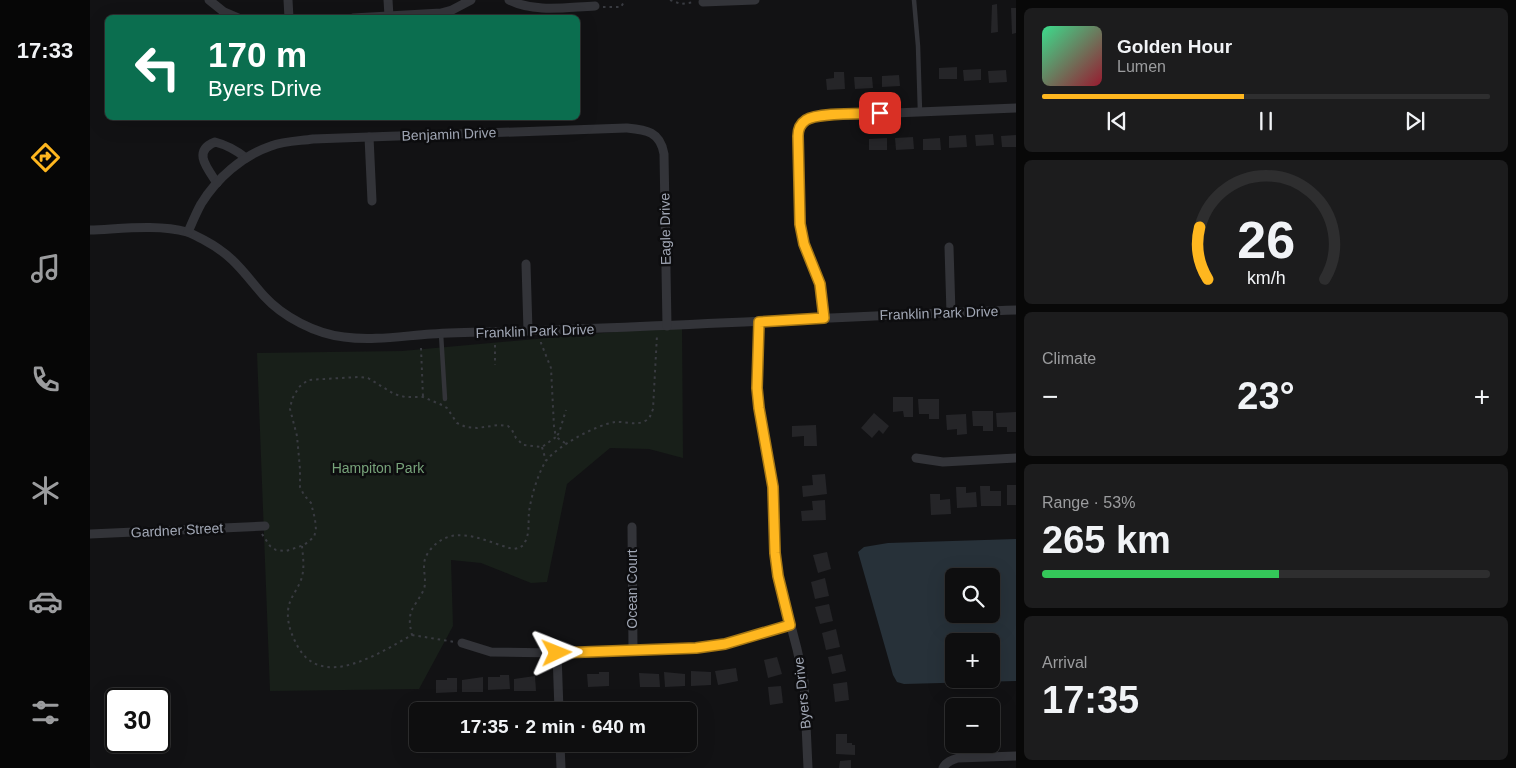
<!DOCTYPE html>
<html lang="en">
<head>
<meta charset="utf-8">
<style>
  :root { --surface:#0e0e0f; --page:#1c1c1d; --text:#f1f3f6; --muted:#9b9c9e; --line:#2e2e2f; --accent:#ffb71f }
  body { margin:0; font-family:Arial,sans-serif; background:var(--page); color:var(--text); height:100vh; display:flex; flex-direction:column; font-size:19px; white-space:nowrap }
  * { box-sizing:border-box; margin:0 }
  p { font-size:16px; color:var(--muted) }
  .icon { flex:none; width:28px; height:28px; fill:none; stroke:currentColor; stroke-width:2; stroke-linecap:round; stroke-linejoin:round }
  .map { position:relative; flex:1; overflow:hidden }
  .sheet { display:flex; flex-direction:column; gap:8px; padding:8px; background:#080808; width:500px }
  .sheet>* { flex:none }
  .banner { position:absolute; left:15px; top:15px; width:475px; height:105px; border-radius:8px; box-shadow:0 5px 20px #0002,0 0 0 1px var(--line); background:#0b6e4f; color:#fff; overflow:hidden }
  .buttons { position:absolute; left:855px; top:568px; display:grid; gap:10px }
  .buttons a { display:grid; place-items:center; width:55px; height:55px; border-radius:8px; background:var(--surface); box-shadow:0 5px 20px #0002,0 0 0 1px var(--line); font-size:25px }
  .speed { position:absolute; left:15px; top:688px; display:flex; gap:10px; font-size:25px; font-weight:700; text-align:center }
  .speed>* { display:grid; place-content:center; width:65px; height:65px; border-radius:50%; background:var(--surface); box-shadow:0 5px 20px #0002,0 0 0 1px var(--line); line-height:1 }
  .speed .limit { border:2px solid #111; border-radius:8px; background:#fff; color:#111 }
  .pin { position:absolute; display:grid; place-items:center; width:42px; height:42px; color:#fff; margin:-21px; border-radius:10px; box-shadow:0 2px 8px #0006 }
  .me { position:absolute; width:55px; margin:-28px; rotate:88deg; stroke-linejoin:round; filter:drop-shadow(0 0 4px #0008) }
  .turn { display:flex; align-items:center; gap:18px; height:105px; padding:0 20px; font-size:22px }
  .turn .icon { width:65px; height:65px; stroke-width:2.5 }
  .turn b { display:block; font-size:35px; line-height:42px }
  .big { font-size:38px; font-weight:800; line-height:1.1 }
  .sheet .widget { flex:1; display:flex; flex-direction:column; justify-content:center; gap:8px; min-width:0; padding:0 18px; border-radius:8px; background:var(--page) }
  .sheet .dial { align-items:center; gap:0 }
  .dial svg { height:130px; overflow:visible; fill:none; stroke:var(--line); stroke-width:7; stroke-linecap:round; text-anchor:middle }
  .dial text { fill:var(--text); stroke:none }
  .song { display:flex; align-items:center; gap:15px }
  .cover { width:60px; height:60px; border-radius:8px; background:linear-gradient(135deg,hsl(150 70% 55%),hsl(350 70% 35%)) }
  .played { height:5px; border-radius:2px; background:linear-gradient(90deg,var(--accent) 45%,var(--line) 45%) }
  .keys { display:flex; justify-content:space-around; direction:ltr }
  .heat { display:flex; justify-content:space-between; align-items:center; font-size:28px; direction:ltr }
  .charge { height:8px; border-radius:4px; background:linear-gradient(90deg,#34c759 53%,var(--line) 0) }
  .trip { position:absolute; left:319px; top:702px; width:288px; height:50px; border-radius:8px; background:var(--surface); box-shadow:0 5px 20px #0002,0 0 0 1px var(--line); font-weight:800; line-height:50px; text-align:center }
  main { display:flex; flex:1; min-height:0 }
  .dock { display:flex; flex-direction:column; width:90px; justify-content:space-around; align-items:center; background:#060606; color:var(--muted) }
  .dock .icon { width:35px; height:35px }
  .dock .active { color:var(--accent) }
  .dock b { font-size:22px; color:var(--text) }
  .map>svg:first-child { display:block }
  .green { fill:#181f19 }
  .water { fill:#273139; fill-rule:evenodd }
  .building { fill:#252528 }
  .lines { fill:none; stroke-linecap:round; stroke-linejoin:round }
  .path { stroke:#393b41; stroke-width:2; stroke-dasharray:2.5 4; stroke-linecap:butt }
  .service { stroke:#333439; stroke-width:4.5 }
  .minor { stroke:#333439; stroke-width:9 }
  .route-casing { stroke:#a67714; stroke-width:12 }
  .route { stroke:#ffb71f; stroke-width:9 }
  .labels { text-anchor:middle; stroke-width:5; stroke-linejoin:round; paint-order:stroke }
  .street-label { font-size:14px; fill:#a2a8b6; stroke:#0d0d0f }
  .park-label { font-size:14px; fill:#77a37a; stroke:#0d0d0f }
</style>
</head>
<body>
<main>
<nav class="dock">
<b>17:33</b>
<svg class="icon active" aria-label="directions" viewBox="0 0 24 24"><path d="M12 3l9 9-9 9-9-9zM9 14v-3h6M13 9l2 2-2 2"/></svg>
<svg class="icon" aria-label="music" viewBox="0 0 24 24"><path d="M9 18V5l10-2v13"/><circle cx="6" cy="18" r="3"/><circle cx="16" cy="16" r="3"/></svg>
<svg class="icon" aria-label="phone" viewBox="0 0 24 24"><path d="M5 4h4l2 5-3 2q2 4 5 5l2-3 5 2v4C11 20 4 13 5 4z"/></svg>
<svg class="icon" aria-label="climate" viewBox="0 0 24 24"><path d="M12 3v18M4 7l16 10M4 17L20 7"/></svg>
<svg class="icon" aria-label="car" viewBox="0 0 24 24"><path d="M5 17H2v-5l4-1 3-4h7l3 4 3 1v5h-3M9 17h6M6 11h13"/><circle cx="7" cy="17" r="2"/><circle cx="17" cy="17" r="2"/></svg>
<svg class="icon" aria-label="filters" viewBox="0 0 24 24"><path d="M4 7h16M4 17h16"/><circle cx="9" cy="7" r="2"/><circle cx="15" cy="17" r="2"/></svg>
</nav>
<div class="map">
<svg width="926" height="768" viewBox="0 0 926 768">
  <rect width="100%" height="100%" fill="#121214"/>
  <path class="green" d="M592,326l1,132 -34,-9 -39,-1 -43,36 -20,98 -16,1 -50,-20 -30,-3 2,66 -34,63 -149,2 -13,-338 145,-2z"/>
  <path class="water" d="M926,539v142l-112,3 -7,-2 -4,-7 -35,-123 6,-5 24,-4zM864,576h37v38h-37zM864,641h37v38h-37z"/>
  <g class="building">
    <path d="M907,4l1,28 -7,1 1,-28z"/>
    <path d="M921,8h5v25l-4,1z"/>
    <path d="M867,67v12h-18v-11z"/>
    <path d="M891,69v11l-17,1 -1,-11z"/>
    <path d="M916,70l1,12 -18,1 -1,-12z"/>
    <path d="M744,72h10l1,17 -18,1 -1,-11 8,-1z"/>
    <path d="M809,75l1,11 -18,1v-11z"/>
    <path d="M764,77h18l1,11 -18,1z"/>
    <path d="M903,134l1,11 -18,1 -1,-11z"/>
    <path d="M876,135l1,12 -18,1v-12z"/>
    <path d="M926,135v12h-14l-1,-11z"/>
    <path d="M823,137l1,12 -18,1 -1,-12z"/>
    <path d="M797,138v12h-18v-11z"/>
    <path d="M850,138l1,12h-18v-11z"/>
    <path d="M803,397h20v20h-9l-1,-6 -10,1z"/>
    <path d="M828,399h21v20h-10v-5h-10z"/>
    <path d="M882,411h21v20h-10v-5h-10z"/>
    <path d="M926,412v20h-9v-5h-10l-1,-14z"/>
    <path d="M784,413l15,13 -6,8 -4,-4 -7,8 -11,-10z"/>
    <path d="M876,414l1,20 -10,1v-6l-10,1 -1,-15z"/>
    <path d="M726,425l1,21h-13v-10l-12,1v-11z"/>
    <path d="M735,474l2,20 -24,3 -1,-11 11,-1 -1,-10z"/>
    <rect x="917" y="485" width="9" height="20"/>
    <path d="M890,486h10v5h11v15h-20z"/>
    <path d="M866,487h10v6l10,-1 1,15 -20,1z"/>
    <path d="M840,494h10v6l10,-1 1,15 -20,1z"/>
    <path d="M735,500l1,20 -24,1 -1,-10 12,-1 -1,-9z"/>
    <path d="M737,552l4,17 -13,4 -5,-18z"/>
    <path d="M735,578l4,18 -14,3 -4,-17z"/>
    <path d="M739,604l4,17 -13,3 -5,-17z"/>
    <path d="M746,629l4,18 -14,3 -4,-17z"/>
    <path d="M752,654l4,17 -14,3 -4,-17z"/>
    <path d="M687,657l5,17 -14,4 -4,-18z"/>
    <path d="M646,668l2,13 -20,4 -3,-14z"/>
    <path d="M601,671l20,1v13l-20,1z"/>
    <path d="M509,672h10v14l-21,1 -1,-13h12z"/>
    <path d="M574,672l21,2v12l-20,1z"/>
    <path d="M549,673l20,1 1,13h-20z"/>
    <path d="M410,675h9l1,14 -22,1v-13h12z"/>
    <path d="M445,676l1,15h-22v-12z"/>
    <path d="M393,677v15h-21v-12z"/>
    <path d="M357,678h10v14l-21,1v-13h11z"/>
    <path d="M757,682l2,18 -14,2 -2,-18z"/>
    <path d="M691,686l2,17 -13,2 -2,-18z"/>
    <path d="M746,734h11v9h5v2h3v10l-19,-1z"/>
    <path d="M761,760v8h-12l1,-7z"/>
  </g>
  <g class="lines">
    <g class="path">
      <path d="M580,0l11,4 14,-2"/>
      <path d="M513,7h18l4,-7"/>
      <path d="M405,345v20"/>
      <path d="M331,348l2,49"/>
      <path d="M475,443l-9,-6 3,-4 7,-23"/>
      <path d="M452,447l4,14"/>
      <path d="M172,534l8,12 6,4 10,1 18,-6 10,-8 2,-7 -1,-11 -4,-16 -7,-8 -4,-8v-18l-3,-33 -7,-27 2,-10 7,-12 9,-7 50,-3 10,1 26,16 11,3h18l19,8 5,3 10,15 9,4 11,1 22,-3 9,1 4,4 4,8 7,7 19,2 14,-10 -2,-10 -3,-59 -10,-25v-4"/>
      <path d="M212,546c1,11 3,23 -1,34 -4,11 -12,18 -13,31 -1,13 4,25 10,36 25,44 83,5 114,-12 -3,-13 -4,-21 4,-32 3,-5 6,-9 8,-14 3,-10 -2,-20 1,-30 2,-6 7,-12 12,-16 22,-18 52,0 76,6 6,-1 10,-2 12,-7 5,-9 3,-21 4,-30 2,-15 9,-39 17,-51 11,-15 50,-36 69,-39 9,-1 21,4 30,-1 5,-2 6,-7 8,-12l4,-74"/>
      <path d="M322,635l43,7"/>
    </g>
    <g class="service">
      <path d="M824,0l4,46 2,66"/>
      <path d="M351,334l4,65"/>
    </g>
    <g class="minor">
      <path d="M119,0l15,12 14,6"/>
      <path d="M198,0l1,18"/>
      <path d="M298,0l1,16"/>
      <path d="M419,0c26,13 58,7 86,6"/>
      <path d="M613,2l52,-2"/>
      <path d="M263,18l88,-5 11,-3 19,-10"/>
      <path d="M279,137l3,64"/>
      <path d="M127,183c-10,-15 -25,-32 -2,-41 12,3 21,8 31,16"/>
      <path d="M0,230c30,-1 68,-6 97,2 6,2 11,5 17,8 30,16 39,32 60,56 19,21 52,38 80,41 28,4 58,-1 87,-3 30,-2 61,-2 92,-3 164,-5 328,-15 493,-21"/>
      <path d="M98,232c4,-9 8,-19 13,-28 16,-26 41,-48 70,-58 13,-5 28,-5 42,-7l313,-11c20,2 34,3 38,26l3,172"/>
      <path d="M859,247l2,66"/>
      <path d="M436,264l2,67"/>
      <path d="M733,318l-3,-35 -16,-39 -4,-20 -2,-87c0,-15 9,-19 23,-21l195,-8"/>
      <path d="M669,322l-2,66 2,19 14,80 2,66 3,23 19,73 7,32 4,87"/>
      <path d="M826,458l27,4 73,-4"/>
      <path d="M542,527l1,123"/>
      <path d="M0,534l175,-8"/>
      <path d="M372,643l29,9 66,1 139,-5 29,-4 65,-19"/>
      <path d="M467,653l2,58"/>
      <path d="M470,744l1,24"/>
      <path d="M853,768c3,-6 8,-8 15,-10l58,-2"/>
    </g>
  </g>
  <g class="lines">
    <g class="route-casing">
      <path id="route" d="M467,653l139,-5 29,-4 65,-19 -12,-49 -3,-23 -2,-66 -14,-79 -2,-20 2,-66 65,-4 -4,-34 -16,-40 -4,-20 -2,-88c0,-6 2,-12 8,-16 12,-8 59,-6 74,-7"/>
    </g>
    <use href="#route" class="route"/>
  </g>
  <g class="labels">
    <g class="street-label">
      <text transform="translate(359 134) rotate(-2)" y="5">Benjamin Drive</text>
      <text transform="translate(575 229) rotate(-91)" y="5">Eagle Drive</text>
      <text transform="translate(849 313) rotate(-2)" y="5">Franklin Park Drive</text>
      <text transform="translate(445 331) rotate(-2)" y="5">Franklin Park Drive</text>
      <text transform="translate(87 530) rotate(-3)" y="5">Gardner Street</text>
      <text transform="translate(542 589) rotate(-90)" y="5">Ocean Court</text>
      <text transform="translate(712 693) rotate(-96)" y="5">Byers Drive</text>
    </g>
    <g class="park-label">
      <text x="288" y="473">Hampiton Park</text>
    </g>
  </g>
</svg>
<div class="buttons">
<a><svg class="icon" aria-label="search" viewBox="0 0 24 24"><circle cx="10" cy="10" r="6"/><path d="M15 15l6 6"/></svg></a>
<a>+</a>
<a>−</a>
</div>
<div class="speed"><div class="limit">30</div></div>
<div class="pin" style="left:790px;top:113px;background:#d93025"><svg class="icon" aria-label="arrive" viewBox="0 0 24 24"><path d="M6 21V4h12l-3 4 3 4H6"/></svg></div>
<svg class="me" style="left:467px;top:653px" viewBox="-20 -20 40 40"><path d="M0-17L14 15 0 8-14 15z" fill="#ffb71f" stroke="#fff" stroke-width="4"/></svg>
<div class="trip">17:35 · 2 min · 640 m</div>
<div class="banner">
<div class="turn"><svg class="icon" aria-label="left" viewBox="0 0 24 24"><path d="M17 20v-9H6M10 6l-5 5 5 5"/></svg><div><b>170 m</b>Byers Drive</div></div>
</div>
</div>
<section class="sheet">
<div class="widget">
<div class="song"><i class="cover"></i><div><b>Golden Hour</b><p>Lumen</p></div></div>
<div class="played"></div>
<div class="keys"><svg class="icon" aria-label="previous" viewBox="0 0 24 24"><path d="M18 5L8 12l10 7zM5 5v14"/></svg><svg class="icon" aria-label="pause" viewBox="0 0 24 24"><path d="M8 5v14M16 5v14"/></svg><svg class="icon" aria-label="next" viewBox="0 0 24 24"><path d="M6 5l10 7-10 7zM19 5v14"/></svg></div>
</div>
<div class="widget dial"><svg viewBox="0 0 100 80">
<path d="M14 69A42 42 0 1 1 86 69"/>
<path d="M14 69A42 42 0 0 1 9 37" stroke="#ffb71f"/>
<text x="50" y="56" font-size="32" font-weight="700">26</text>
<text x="50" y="72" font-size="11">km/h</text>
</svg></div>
<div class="widget"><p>Climate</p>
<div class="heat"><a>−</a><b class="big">23°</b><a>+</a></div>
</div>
<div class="widget"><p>Range · 53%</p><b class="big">265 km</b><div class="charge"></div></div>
<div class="widget"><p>Arrival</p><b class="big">17:35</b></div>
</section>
</main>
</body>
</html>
